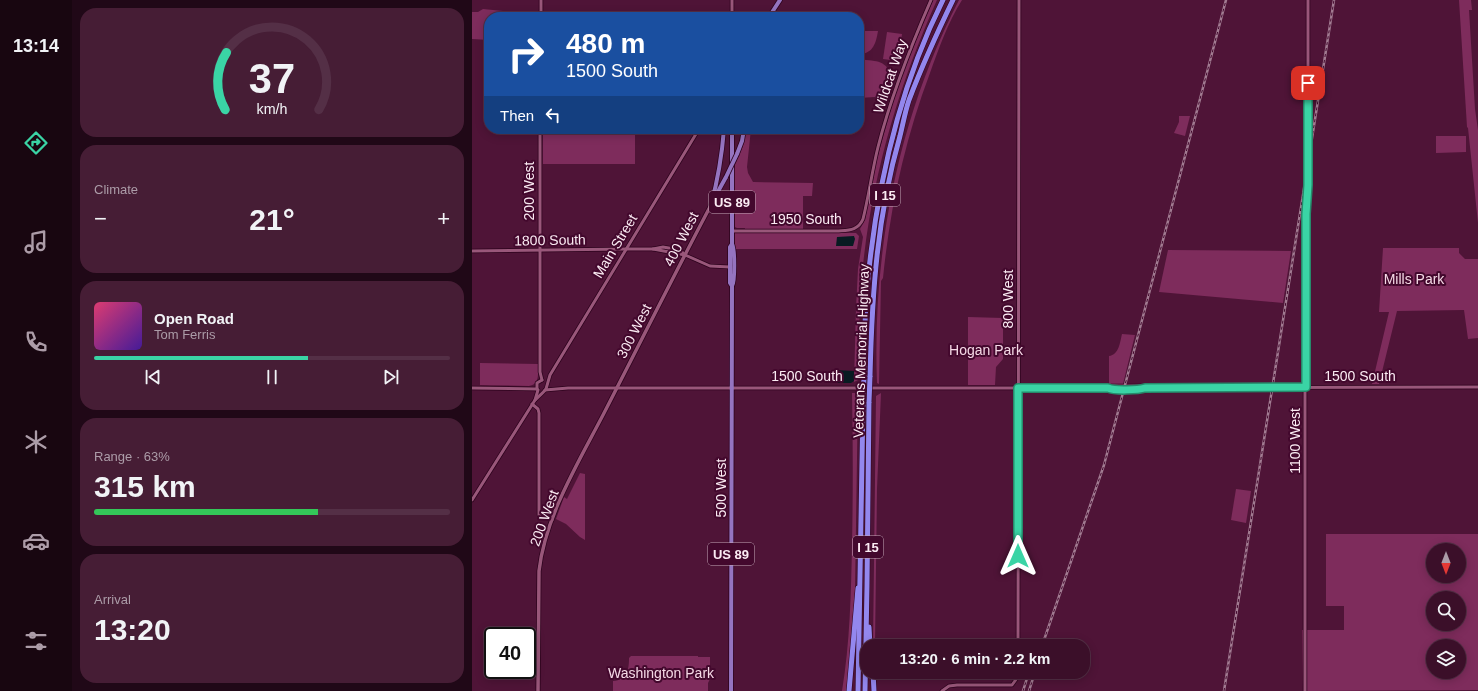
<!DOCTYPE html>
<html lang="en">
<head>
<meta charset="utf-8">
<style>
  :root { --surface:#3b0f29; --page:#461d35; --text:#f1f3f6; --muted:#ac9ca8; --line:#542f46; --accent:#3ad4a5 }
  body { margin:0; font-family:Helvetica,sans-serif; background:var(--page); color:var(--text); height:100vh; display:flex; flex-direction:column; font-size:15px; white-space:nowrap }
  * { box-sizing:border-box; margin:0 }
  p { font-size:13px; color:var(--muted) }
  .icon { flex:none; width:22px; height:22px; fill:none; stroke:currentColor; stroke-width:2; stroke-linecap:round; stroke-linejoin:round }
  .map { position:relative; flex:1; overflow:hidden }
  .panel { display:flex; flex-direction:column; gap:8px; padding:8px; background:#200817; width:400px }
  .panel>* { flex:none }
  .banner { position:absolute; left:12px; top:12px; width:380px; height:122px; border-radius:16px; box-shadow:0 2px 10px #0003,0 0 0 1px var(--line); background:#1a4fa0; color:#fff; overflow:hidden }
  .needle { width:26px; rotate:180deg }
  .tools { position:absolute; left:954px; top:543px; display:grid; gap:8px }
  .tools a { display:grid; place-items:center; width:40px; height:40px; border-radius:50%; background:var(--surface); box-shadow:0 2px 10px #0003,0 0 0 1px var(--line); font-size:20px }
  .speed { position:absolute; left:12px; top:627px; display:flex; gap:8px; font-size:20px; font-weight:700; text-align:center }
  .speed>* { display:grid; place-content:center; width:52px; height:52px; border-radius:50%; background:var(--surface); box-shadow:0 2px 10px #0003,0 0 0 1px var(--line); line-height:1 }
  .speed .limit { border:2px solid #111; border-radius:6px; background:#fff; color:#111 }
  .pin { position:absolute; display:grid; place-items:center; width:34px; height:34px; color:#fff; margin:-17px; border-radius:8px; box-shadow:0 2px 6px #0006 }
  .me { position:absolute; width:44px; margin:-22px; rotate:0deg; stroke-linejoin:round; filter:drop-shadow(0 0 3px #0008) }
  .turn { display:flex; align-items:center; gap:14px; height:84px; padding:0 16px; font-size:18px }
  .turn .icon { width:52px; height:52px; stroke-width:2.5 }
  .turn b { display:block; font-size:28px; line-height:34px }
  .then { display:flex; align-items:center; height:38px; padding:0 16px; background:#0003; gap:8px; font-size:15px }
  .big { font-size:30px; font-weight:600; line-height:1.1 }
  .panel .tile { flex:1; display:flex; flex-direction:column; justify-content:center; gap:6px; min-width:0; padding:0 14px; border-radius:16px; background:var(--page) }
  .panel .dial { align-items:center; gap:0 }
  .dial svg { height:104px; overflow:visible; fill:none; stroke:var(--line); stroke-width:7; stroke-linecap:round; text-anchor:middle }
  .dial text { fill:var(--text); stroke:none }
  .song { display:flex; align-items:center; gap:12px }
  .cover { width:48px; height:48px; border-radius:6px; background:linear-gradient(135deg,hsl(340 70% 55%),hsl(260 70% 35%)) }
  .played { height:4px; border-radius:2px; background:linear-gradient(90deg,var(--accent) 60%,var(--line) 60%) }
  .keys { display:flex; justify-content:space-around; direction:ltr }
  .heat { display:flex; justify-content:space-between; align-items:center; font-size:22px; direction:ltr }
  .charge { height:6px; border-radius:3px; background:linear-gradient(90deg,#34c759 63%,var(--line) 0) }
  .trip { position:absolute; left:388px; top:639px; width:230px; height:40px; border-radius:16px; background:var(--surface); box-shadow:0 2px 10px #0003,0 0 0 1px var(--line); font-weight:600; line-height:40px; text-align:center }
  main { display:flex; flex:1; min-height:0 }
  .dock { display:flex; flex-direction:column; width:72px; justify-content:space-around; align-items:center; background:#180610; color:var(--muted) }
  .dock .icon { width:28px; height:28px }
  .dock .selected { color:var(--accent) }
  .dock b { font-size:18px; color:var(--text) }
  .map>svg:first-child { display:block }
  .green { fill:#7e2c5c; fill-rule:evenodd }
  .water { fill:#081b22 }
  .lines { fill:none; stroke-linecap:round; stroke-linejoin:round }
  .tertiary-casing { stroke:#2d031d; stroke-width:4.5 }
  .secondary-casing { stroke:#2d031d; stroke-width:5 }
  .primary-casing { stroke:#2d031d; stroke-width:5.5 }
  .motorway-casing { stroke:#2d031d; stroke-width:6 }
  .tertiary { stroke:#99577a; stroke-width:3 }
  .secondary { stroke:#99577a; stroke-width:3.5 }
  .primary { stroke:#9574c0; stroke-width:4 }
  .motorway { stroke:#9387ee; stroke-width:5 }
  .rail-casing { stroke:#a27c92; stroke-width:2.5 }
  .rail { stroke:#43082d; stroke-width:1; stroke-dasharray:3; stroke-linecap:butt }
  .primary-bridge-casing { stroke:#2d031d; stroke-width:5.5; stroke-linecap:butt }
  .motorway-bridge-casing { stroke:#2d031d; stroke-width:6; stroke-linecap:butt }
  .primary-bridge { stroke:#9574c0; stroke-width:4 }
  .motorway-bridge { stroke:#9387ee; stroke-width:5 }
  .route-casing { stroke:#268a6b; stroke-width:10 }
  .route { stroke:#3ad4a5; stroke-width:7 }
  .labels { text-anchor:middle; stroke-width:4; stroke-linejoin:round; paint-order:stroke }
  .shield { fill:#43082d; stroke:#c4a7b8; stroke-width:1 }
  .shield-label { font-size:13px; font-weight:bold; fill:#fbebf3 }
  .street-label { font-size:14px; fill:#fbebf3; stroke:#43082d }
  .park-label { font-size:14px; fill:#f5d9e6; stroke:#43082d }
</style>
</head>
<body>
<main>
<nav class="dock">
<b>13:14</b>
<svg class="icon selected" aria-label="directions" viewBox="0 0 24 24"><path d="M12 3l9 9-9 9-9-9zM9 14v-3h6M13 9l2 2-2 2"/></svg>
<svg class="icon" aria-label="music" viewBox="0 0 24 24"><path d="M9 18V5l10-2v13"/><circle cx="6" cy="18" r="3"/><circle cx="16" cy="16" r="3"/></svg>
<svg class="icon" aria-label="phone" viewBox="0 0 24 24"><path d="M5 4h4l2 5-3 2q2 4 5 5l2-3 5 2v4C11 20 4 13 5 4z"/></svg>
<svg class="icon" aria-label="climate" viewBox="0 0 24 24"><path d="M12 3v18M4 7l16 10M4 17L20 7"/></svg>
<svg class="icon" aria-label="car" viewBox="0 0 24 24"><path d="M5 17H2v-5l4-1 3-4h7l3 4 3 1v5h-3M9 17h6M6 11h13"/><circle cx="7" cy="17" r="2"/><circle cx="17" cy="17" r="2"/></svg>
<svg class="icon" aria-label="filters" viewBox="0 0 24 24"><path d="M4 7h16M4 17h16"/><circle cx="9" cy="7" r="2"/><circle cx="15" cy="17" r="2"/></svg>
</nav>
<section class="panel">
<div class="tile dial"><svg viewBox="0 0 100 80">
<path d="M14 69A42 42 0 1 1 86 69"/>
<path d="M14 69A42 42 0 0 1 15 25" stroke="#3ad4a5"/>
<text x="50" y="56" font-size="32" font-weight="700">37</text>
<text x="50" y="72" font-size="11">km/h</text>
</svg></div>
<div class="tile"><p>Climate</p>
<div class="heat"><a>−</a><b class="big">21°</b><a>+</a></div>
</div>
<div class="tile">
<div class="song"><i class="cover"></i><div><b>Open Road</b><p>Tom Ferris</p></div></div>
<div class="played"></div>
<div class="keys"><svg class="icon" aria-label="previous" viewBox="0 0 24 24"><path d="M18 5L8 12l10 7zM5 5v14"/></svg><svg class="icon" aria-label="pause" viewBox="0 0 24 24"><path d="M8 5v14M16 5v14"/></svg><svg class="icon" aria-label="next" viewBox="0 0 24 24"><path d="M6 5l10 7-10 7zM19 5v14"/></svg></div>
</div>
<div class="tile"><p>Range · 63%</p><b class="big">315 km</b><div class="charge"></div></div>
<div class="tile"><p>Arrival</p><b class="big">13:20</b></div>
</section>
<div class="map">
<svg width="1006" height="691" viewBox="0 0 1006 691">
  <rect width="100%" height="100%" fill="#4f1437"/>
  <g class="green">
    <path d="M461,0h4c-38,84 -64,173 -74,265 -4,38 -4,76 -5,115l-4,2 2,-74 2,-39 5,-32 -3,-8 5,-9 10,-54 19,-68 9,-26z"/>
    <path d="M487,0h3c-14,22 -23,48 -32,73 -25,66 -40,135 -47,205l-2,3 -2,103 -2,-1c-5,-131 21,-265 82,-383z"/>
    <path d="M987,0h12l1,10h-3l6,99 3,21v93l-10,-95 -1,-1z"/>
    <path d="M11,9l20,2v6h-14v23l-17,-1v-27h6z"/>
    <path d="M387,31h19c-2,12 -5,23 -19,23z"/>
    <path d="M415,32l15,2 -4,27 -15,-2z"/>
    <path d="M387,59c21,3 24,0 36,19l-7,21h-13v-2l-16,1z"/>
    <path d="M707,116h11l-5,20 -11,-3 5,-11z"/>
    <rect x="71" y="129" width="92" height="35"/>
    <path d="M273,129h6l-4,38 1,6 5,9 60,1 -1,13h-9v37h53l3,3 -2,13h-122v-16h9l1,-5h-8l-2,-1 -1,-60 9,-21z"/>
    <path d="M964,136h30v16l-30,1z"/>
    <path d="M911,248h76v5l6,6h13v79l-10,1 -4,-29 -67,1 -18,73h-7l17,-72h-10z"/>
    <path d="M696,250l123,1 -8,52 -124,-11z"/>
    <path d="M496,317l35,1v41l-7,8 -1,18h-27z"/>
    <path d="M650,334l13,1 -12,49h-14v-28c10,-1 11,-14 13,-22z"/>
    <path d="M8,363l58,1c0,9 2,20 -9,22l-49,-1z"/>
    <path d="M380,393h6l-3,199 -6,82 -3,17h-4c8,-48 9,-97 10,-146 1,-50 1,-101 0,-152z"/>
    <path d="M409,393l-4,96 -2,157h-2l3,-250z"/>
    <path d="M108,473l5,1v66l-5,-3 -14,-13 -10,-5 8,-22 3,2z"/>
    <path d="M764,489l15,2 -5,32 -15,-3z"/>
    <path d="M854,534h152v156l-175,1 -1,-61h42v-24h-18zM961,550h26v26h-26zM961,598h26v26h-26zM961,646h26v26h-26z"/>
    <path d="M159,656h67v1h12v22l-2,4v8h-95v-10c14,-1 16,-11 16,-23z"/>
  </g>
  <g class="water">
    <path d="M382,236l1,3 -2,7h-17l1,-9z"/>
    <path d="M362,370l20,1v10l-3,2h-17z"/>
  </g>
  <g class="lines">
    <g class="tertiary-casing">
      <g id="tertiary">
        <path d="M260,0v17"/>
        <path d="M69,17v-17"/>
        <path d="M68,129v243l2,8"/>
        <path d="M260,231h105c11,-1 21,0 26,-12 6,-24 9,-48 15,-72 13,-51 32,-99 53,-147"/>
        <path d="M181,249l32,6 25,11 20,1"/>
        <path d="M0,251l154,-2h27l10,-2 17,3 5,5"/>
        <path d="M0,388l65,1"/>
        <path d="M636,388l3,-2h32l2,2"/>
        <path d="M65,389v-6l5,-3"/>
        <path d="M73,390l23,-2h540l16,1 21,-1 333,-1"/>
        <path d="M63,400c1,-1 10,-9 11,-11l4,-14 149,-246"/>
        <path d="M60,404l6,5 1,4v102l13,5"/>
        <path d="M0,500l63,-100 3,-10"/>
        <path d="M546,646l1,-646"/>
        <path d="M470,691l7,-5 8,-1h55l5,-7 1,-6"/>
        <path d="M833,691v-332l1,-145 2,-29v-185"/>
      </g>
    </g>
    <g class="secondary-casing">
      <path id="secondary" d="M66,691l1,-120c6,-54 39,-108 64,-156 36,-70 71,-140 108,-210"/>
    </g>
    <g class="primary-casing">
      <g id="primary">
        <path d="M297,17l11,-17"/>
        <path d="M265,154l5,-13 2,-12"/>
        <path d="M243,197l11,-20"/>
        <path d="M239,205c7,-26 11,-50 13,-76"/>
        <path d="M260,244c3,6 3,37 0,42"/>
        <path d="M259,691l1,-405 -2,-3v-36l2,-3v-115"/>
      </g>
    </g>
    <g class="motorway-casing">
      <g id="motorway">
        <path d="M392,377c1,-30 0,-59 3,-88 9,-100 31,-199 76,-289"/>
        <path d="M398,377c2,-84 7,-161 30,-241 3,-12 5,-24 9,-36 13,-34 28,-67 44,-100"/>
        <path d="M397,627l1,19"/>
        <path d="M401,672l1,19"/>
        <path d="M377,691l9,-103"/>
        <path d="M386,691l5,-289"/>
        <path d="M393,691l2,-105 2,-184"/>
      </g>
    </g>
    <use href="#tertiary" class="tertiary"/>
    <use href="#secondary" class="secondary"/>
    <use href="#primary" class="primary"/>
    <use href="#motorway" class="motorway"/>
    <g class="rail-casing">
      <g id="rail">
        <path d="M570,646l62,-181 122,-465"/>
        <path d="M551,691l6,-19"/>
        <path d="M557,691l6,-19"/>
        <path d="M752,691l110,-691"/>
      </g>
    </g>
    <use href="#rail" class="rail"/>
    <g class="primary-bridge-casing">
      <path id="primary-bridge" d="M254,177l11,-23"/>
    </g>
    <g class="motorway-bridge-casing">
      <g id="motorway-bridge">
        <path d="M391,402l1,-25"/>
        <path d="M397,402l1,-25"/>
      </g>
    </g>
    <use href="#primary-bridge" class="primary-bridge"/>
    <use href="#motorway-bridge" class="motorway-bridge"/>
  </g>
  <g class="lines">
    <g class="route-casing">
      <path id="route" d="M546,556v-168h90c7,3 30,2 37,0l161,-1v-173l2,-29v-102"/>
    </g>
    <use href="#route" class="route"/>
  </g>
  <g class="labels">
    <g class="shield">
      <rect x="398" y="184" width="30" height="22" rx="3"/>
      <rect x="237" y="191" width="46" height="22" rx="3"/>
      <rect x="381" y="536" width="30" height="22" rx="3"/>
      <rect x="236" y="543" width="46" height="22" rx="3"/>
    </g>
    <g class="shield-label">
      <text x="413" y="200">I 15</text>
      <text x="260" y="207">US 89</text>
      <text x="396" y="552">I 15</text>
      <text x="259" y="559">US 89</text>
    </g>
    <g class="street-label">
      <text transform="translate(418 76) rotate(-71)" y="5">Wildcat Way</text>
      <text transform="translate(57 191) rotate(-90)" y="5">200 West</text>
      <text x="334" y="224">1950 South</text>
      <text transform="translate(209 239) rotate(-63)" y="5">400 West</text>
      <text transform="translate(78 240) rotate(-1)" y="5">1800 South</text>
      <text transform="translate(143 246) rotate(-59)" y="5">Main Street</text>
      <text transform="translate(536 299) rotate(-90)" y="5">800 West</text>
      <text transform="translate(162 331) rotate(-63)" y="5">300 West</text>
      <text transform="translate(389 351) rotate(-88)" y="5">Veterans Memorial Highway</text>
      <text x="335" y="381">1500 South</text>
      <text x="888" y="381">1500 South</text>
      <text transform="translate(823 441) rotate(-90)" y="5">1100 West</text>
      <text transform="translate(249 488) rotate(-90)" y="5">500 West</text>
      <text transform="translate(72 518) rotate(-70)" y="5">200 West</text>
    </g>
    <g class="park-label">
      <text x="942" y="284">Mills Park</text>
      <text x="514" y="355">Hogan Park</text>
      <text x="189" y="678">Washington Park</text>
    </g>
  </g>
</svg>
<div class="tools">
<a><svg class="needle" viewBox="-14 -14 28 28"><path d="M0-13l5 13h-10z" fill="#e53935"/><path d="M0 13l5-13h-10z" fill="#ac9ca8"/></svg></a>
<a><svg class="icon" aria-label="search" viewBox="0 0 24 24"><circle cx="10" cy="10" r="6"/><path d="M15 15l6 6"/></svg></a>
<a><svg class="icon" aria-label="layers" viewBox="0 0 24 24"><path d="M12 4l9 5-9 5-9-5zM3 14l9 5 9-5"/></svg></a>
</div>
<div class="speed"><div class="limit">40</div></div>
<div class="pin" style="left:836px;top:83px;background:#d93025"><svg class="icon" aria-label="arrive" viewBox="0 0 24 24"><path d="M6 21V4h12l-3 4 3 4H6"/></svg></div>
<svg class="me" style="left:546px;top:556px" viewBox="-20 -20 40 40"><path d="M0-17L14 15 0 8-14 15z" fill="#3ad4a5" stroke="#fff" stroke-width="4"/></svg>
<div class="trip">13:20 · 6 min · 2.2 km</div>
<div class="banner">
<div class="turn"><svg class="icon" aria-label="right" viewBox="0 0 24 24"><path d="M7 20v-9h11M14 6l5 5-5 5"/></svg><div><b>480 m</b>1500 South</div></div>
<div class="then">Then<svg class="icon" aria-label="left" viewBox="0 0 24 24"><path d="M17 20v-9H6M10 6l-5 5 5 5"/></svg></div>
</div>
</div>
</main>
</body>
</html>
